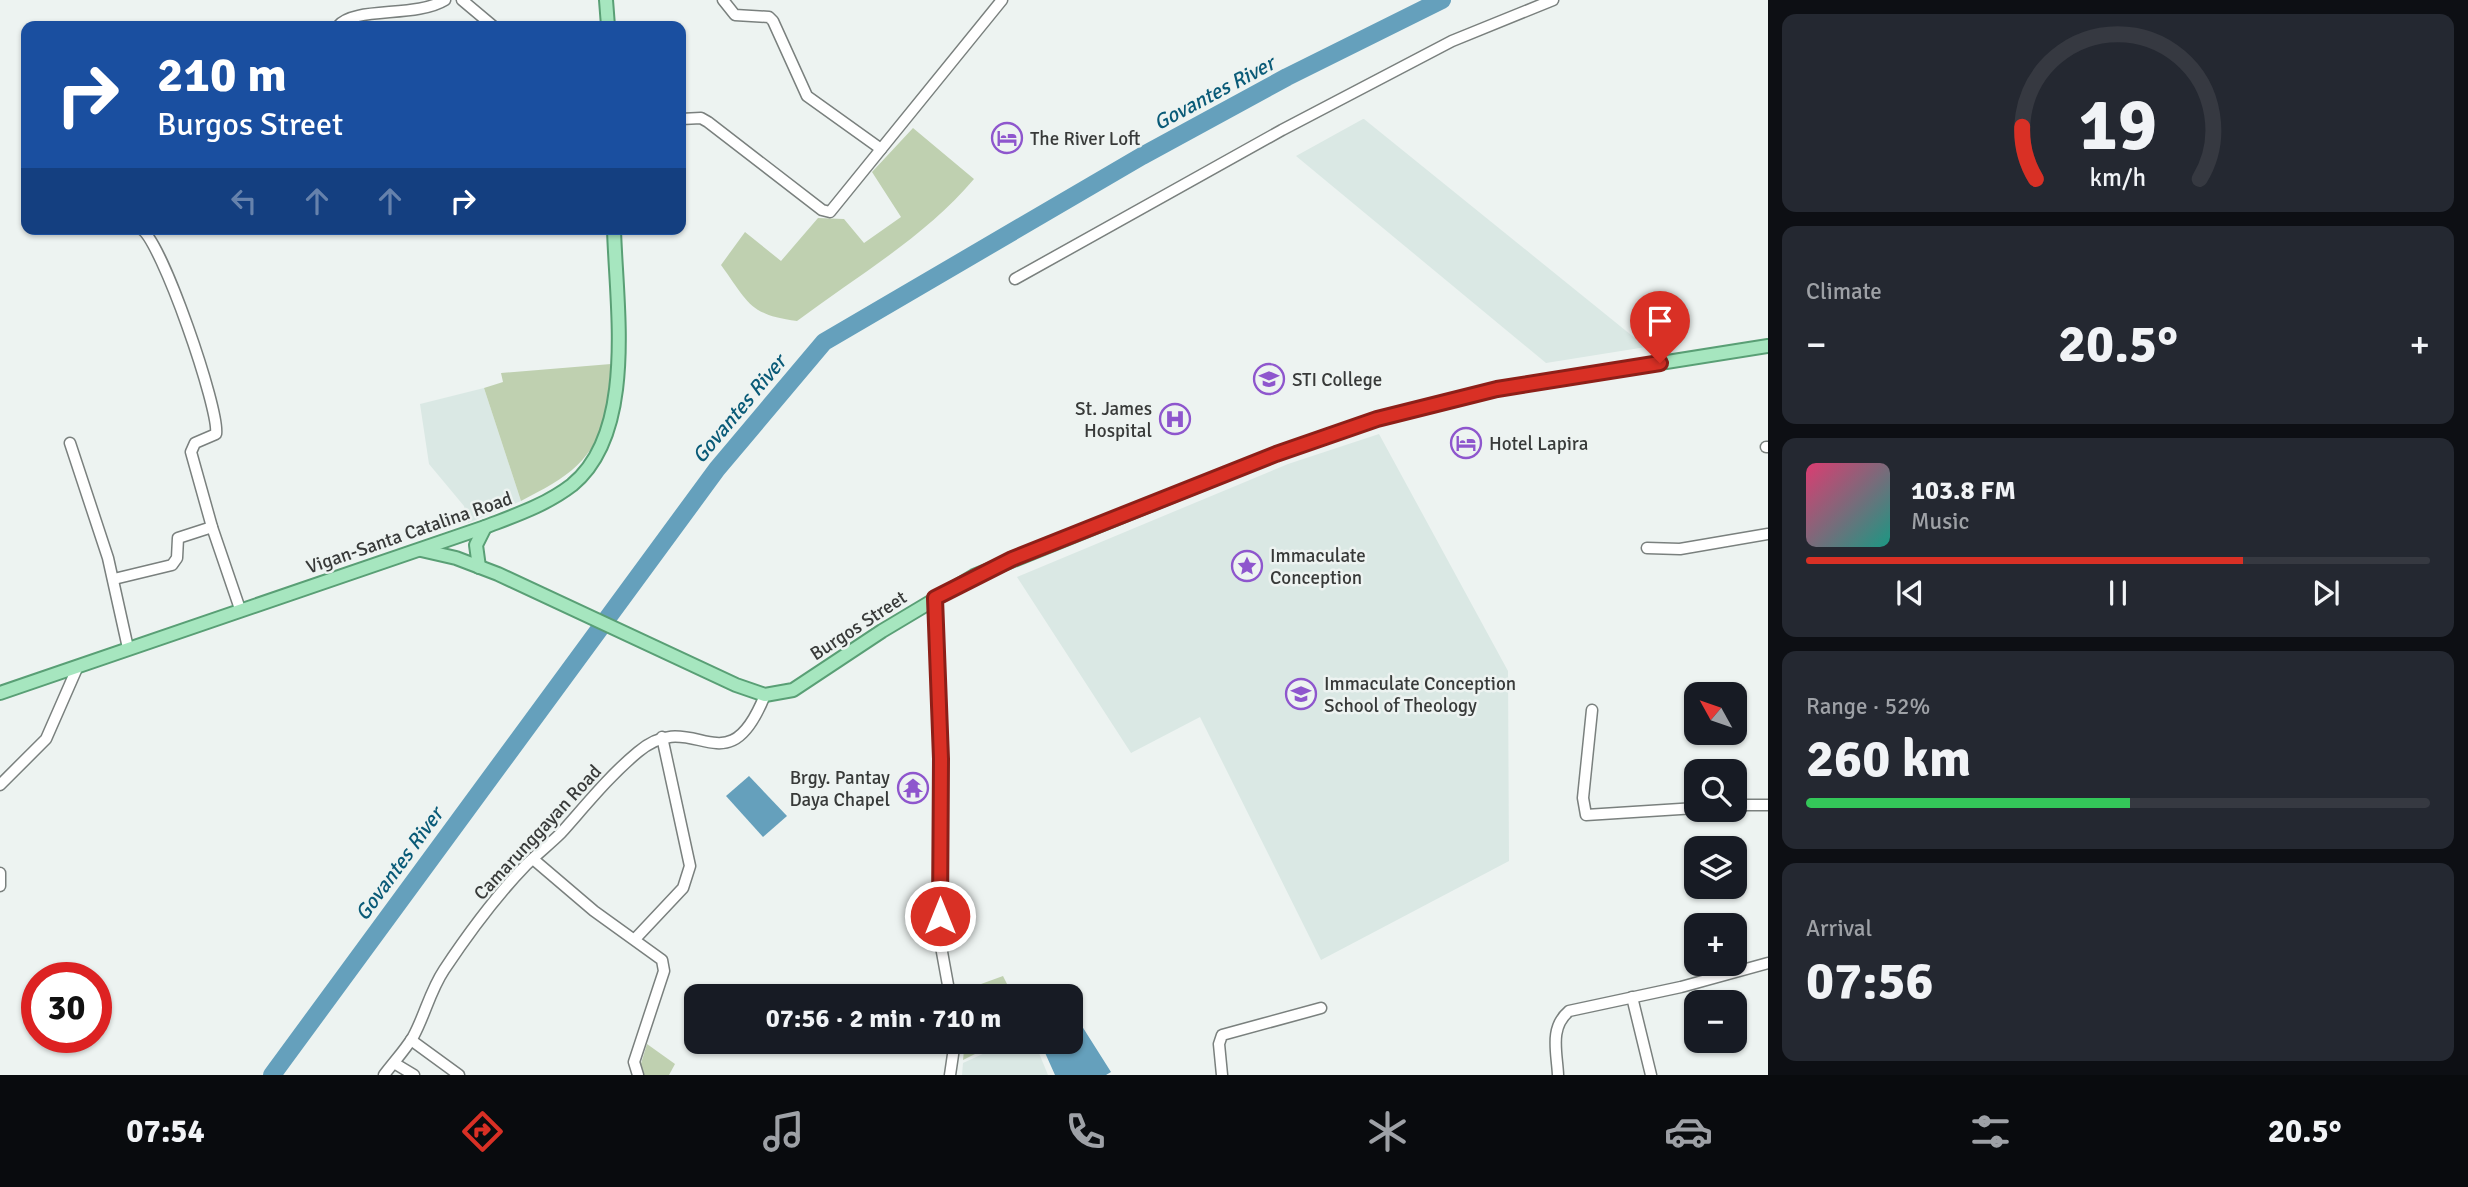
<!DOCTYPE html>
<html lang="en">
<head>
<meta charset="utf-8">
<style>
  :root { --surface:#171b24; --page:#242831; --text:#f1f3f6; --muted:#9ea1a6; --line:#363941; --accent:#d93025 }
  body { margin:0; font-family:Signika,sans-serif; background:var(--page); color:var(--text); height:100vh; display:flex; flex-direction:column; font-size:26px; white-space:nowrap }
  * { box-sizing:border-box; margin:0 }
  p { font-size:23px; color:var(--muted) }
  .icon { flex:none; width:38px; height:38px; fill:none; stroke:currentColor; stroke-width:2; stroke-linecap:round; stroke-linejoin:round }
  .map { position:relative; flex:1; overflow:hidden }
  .drawer { display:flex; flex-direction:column; gap:14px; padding:14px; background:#0d0f14; width:700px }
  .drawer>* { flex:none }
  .hud { position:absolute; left:21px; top:21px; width:665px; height:214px; border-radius:14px; box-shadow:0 2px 5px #0004; background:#1a4fa0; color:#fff; overflow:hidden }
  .needle { width:46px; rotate:310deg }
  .tools { position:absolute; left:1684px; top:682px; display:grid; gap:14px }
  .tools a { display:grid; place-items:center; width:63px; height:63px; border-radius:14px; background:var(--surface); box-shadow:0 2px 5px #0004; font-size:35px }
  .speed { position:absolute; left:21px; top:962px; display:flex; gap:14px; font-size:35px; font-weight:700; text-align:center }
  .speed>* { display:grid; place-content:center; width:91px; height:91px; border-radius:50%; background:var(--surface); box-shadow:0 2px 5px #0004; line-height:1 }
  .speed .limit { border:10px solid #d22; background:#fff; color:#111 }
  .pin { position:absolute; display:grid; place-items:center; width:60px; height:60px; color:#fff; margin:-72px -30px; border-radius:50% 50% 50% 0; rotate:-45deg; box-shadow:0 0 7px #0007 }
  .pin .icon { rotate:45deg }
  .me { position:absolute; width:77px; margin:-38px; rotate:0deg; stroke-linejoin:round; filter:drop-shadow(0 0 5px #0008) }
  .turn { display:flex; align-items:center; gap:24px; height:147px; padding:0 21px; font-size:32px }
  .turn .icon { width:91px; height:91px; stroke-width:2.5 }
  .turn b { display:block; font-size:49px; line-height:60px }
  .lanes { display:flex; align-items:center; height:66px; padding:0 21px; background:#0003; justify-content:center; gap:35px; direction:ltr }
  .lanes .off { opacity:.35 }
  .big { font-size:52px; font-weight:700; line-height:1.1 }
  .drawer .widget { flex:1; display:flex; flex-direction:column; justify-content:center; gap:10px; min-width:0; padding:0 24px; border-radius:14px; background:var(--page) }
  .drawer .dial { align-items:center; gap:0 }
  .dial svg { height:182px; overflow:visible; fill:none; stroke:var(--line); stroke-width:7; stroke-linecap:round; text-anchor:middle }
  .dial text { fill:var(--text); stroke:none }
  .song { display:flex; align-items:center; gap:21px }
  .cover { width:84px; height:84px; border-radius:10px; background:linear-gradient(135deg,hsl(340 70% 55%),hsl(170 70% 35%)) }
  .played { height:7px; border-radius:4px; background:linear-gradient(90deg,var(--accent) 70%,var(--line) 70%) }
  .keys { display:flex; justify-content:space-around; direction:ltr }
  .heat { display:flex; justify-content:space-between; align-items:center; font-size:38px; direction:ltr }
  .charge { height:10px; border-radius:5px; background:linear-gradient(90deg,#34c759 52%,var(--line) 0) }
  .trip { position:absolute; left:684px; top:984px; width:399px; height:70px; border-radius:14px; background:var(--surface); box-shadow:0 2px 5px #0004; font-weight:700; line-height:70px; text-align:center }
  .tabs { display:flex; height:112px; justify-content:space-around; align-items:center; background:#090b0e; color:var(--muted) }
  .tabs .icon { width:49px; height:49px }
  .tabs .active { color:var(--accent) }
  .tabs b { font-size:32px; color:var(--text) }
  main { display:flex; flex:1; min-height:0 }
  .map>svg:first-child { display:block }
  .built { fill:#dae8e4 }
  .green { fill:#bfd0b0 }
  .water { fill:#65a0bc }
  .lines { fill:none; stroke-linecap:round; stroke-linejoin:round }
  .river { stroke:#65a0bc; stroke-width:18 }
  .minor-casing { stroke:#7a807e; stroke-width:13 }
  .major-casing { stroke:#599f75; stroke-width:16 }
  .minor { stroke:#fff; stroke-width:10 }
  .major { stroke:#a6e6bf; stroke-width:12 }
  .route-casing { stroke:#8d1f18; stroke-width:18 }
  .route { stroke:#d93025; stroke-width:12 }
  .labels { text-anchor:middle; stroke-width:5; stroke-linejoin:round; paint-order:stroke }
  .poi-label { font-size:19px; fill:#383a39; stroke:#edf3f1; text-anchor:start }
  .street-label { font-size:19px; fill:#383a39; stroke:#edf3f1 }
  .water-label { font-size:21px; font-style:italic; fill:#095a77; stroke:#edf3f1 }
</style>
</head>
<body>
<main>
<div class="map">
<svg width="1768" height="1075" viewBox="0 0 1768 1075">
  <rect width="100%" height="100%" fill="#edf3f1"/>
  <g class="built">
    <path d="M1363,119h1l282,228 -100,16 -250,-207z"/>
    <path d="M484,388l37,113 -53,22 -4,-17 -35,-42 -9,-60z"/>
    <path d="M1379,434l129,237 1,190 -188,99 -121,-243 -69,36 -114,-176 271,-113z"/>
    <path d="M1011,1041h23l14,34h-86l1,-12z"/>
  </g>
  <g class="green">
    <path d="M913,128l61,51c-49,58 -117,97 -177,142 -48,-6 -49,-19 -76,-56l24,-33 36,29 37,-43 26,1 20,24 37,-26 -29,-45z"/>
    <path d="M611,364c3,16 -1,28 -4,44 -12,54 -40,69 -86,93l-37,-113 19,-6 -2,-9z"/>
    <path d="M1003,976l10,20h-53l-1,-4z"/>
    <path d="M965,1041h36l-38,19z"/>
    <path d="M647,1044l28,20 -6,11h-26l-4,-5z"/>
  </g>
  <g class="water">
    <path d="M749,776l38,40 -24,21 -37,-41z"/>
    <path d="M1080,1023l31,49 -5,3h-51l-13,-29 8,-5h21v-13z"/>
  </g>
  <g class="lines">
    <path class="river" d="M272,1075l445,-606 107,-127 318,-186 145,-79 155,-77"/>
    <g class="minor-casing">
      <g id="minor">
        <path d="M462,0l31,26"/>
        <path d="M723,0l12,15 34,2 4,4 34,75 74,53"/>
        <path d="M338,26c16,-20 78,-8 107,-26"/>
        <path d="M681,119l20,-1 7,4 114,88 8,2 172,-212"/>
        <path d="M141,229c20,10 79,181 75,205l-21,9 -4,9 21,75 28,82"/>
        <path d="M1015,279l267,-149 170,-89 101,-41"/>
        <path d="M70,443l38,115 20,90"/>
        <path d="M1766,447h2"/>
        <path d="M1647,548l33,1 88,-15"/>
        <path d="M114,579l58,-14 5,-7 1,-20 34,-11"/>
        <path d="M935,598l6,161 -1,182 10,55"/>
        <path d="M1592,710l-9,88 3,17 110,-7"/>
        <path d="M0,785l46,-46 32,-73"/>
        <path d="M1734,805h34"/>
        <path d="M533,859l61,52 68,49 2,11 -30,91 4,13"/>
        <path d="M0,873v13"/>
        <path d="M635,939l48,-51 7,-22 -28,-129"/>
        <path d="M1632,997l19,78"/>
        <path d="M411,1040l48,35"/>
        <path d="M394,1063l20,12"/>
        <path d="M384,1075c9,-12 21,-25 29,-38 12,-22 17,-46 31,-67 24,-36 52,-74 82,-105 11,-11 24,-21 35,-32 25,-28 48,-57 77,-81 56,-48 88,40 127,-57"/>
        <path d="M950,1075l5,-34"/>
        <path d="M1222,1075l-3,-31 3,-9 99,-27"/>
        <path d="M1558,1075c-1,-23 -9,-47 11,-64l112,-24 87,-24"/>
      </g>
    </g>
    <g class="major-casing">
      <g id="major">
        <path d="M606,0l2,26"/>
        <path d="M421,550l35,8 42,16 238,111 29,10 28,-5 89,-59 92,-55 302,-122 101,-35 120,-30 271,-43"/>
        <path d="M479,567l-3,-22 9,-18"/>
        <path d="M0,693l485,-166c31,-12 61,-22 87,-42 65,-53 44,-180 42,-256"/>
      </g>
    </g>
    <use href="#minor" class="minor"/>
    <use href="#major" class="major"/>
  </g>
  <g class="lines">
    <g class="route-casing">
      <path id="route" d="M940,916l1,-157 -6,-161 77,-39 264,-105 101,-35 120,-30 163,-26"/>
    </g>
    <use href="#route" class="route"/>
  </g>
  <defs>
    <g id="hotel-ring" transform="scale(1.575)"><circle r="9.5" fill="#edf3f1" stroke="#8e56cd" stroke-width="1.5"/><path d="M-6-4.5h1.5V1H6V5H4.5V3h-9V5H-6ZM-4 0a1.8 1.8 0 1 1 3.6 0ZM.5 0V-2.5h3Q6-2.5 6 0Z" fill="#8e56cd"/></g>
    <g id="university-ring" transform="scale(1.575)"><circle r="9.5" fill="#edf3f1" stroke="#8e56cd" stroke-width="1.5"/><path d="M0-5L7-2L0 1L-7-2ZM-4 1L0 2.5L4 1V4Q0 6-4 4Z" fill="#8e56cd"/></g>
    <g id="hospital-ring" transform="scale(1.575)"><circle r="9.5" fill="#edf3f1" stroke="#8e56cd" stroke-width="1.5"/><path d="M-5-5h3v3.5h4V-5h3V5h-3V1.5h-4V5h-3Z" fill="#8e56cd"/></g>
    <g id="sight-ring" transform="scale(1.575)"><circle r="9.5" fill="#edf3f1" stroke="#8e56cd" stroke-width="1.5"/><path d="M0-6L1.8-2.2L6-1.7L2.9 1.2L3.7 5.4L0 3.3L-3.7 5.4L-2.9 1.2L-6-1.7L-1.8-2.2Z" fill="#8e56cd"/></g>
    <g id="temple-ring" transform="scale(1.575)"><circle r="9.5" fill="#edf3f1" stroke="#8e56cd" stroke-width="1.5"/><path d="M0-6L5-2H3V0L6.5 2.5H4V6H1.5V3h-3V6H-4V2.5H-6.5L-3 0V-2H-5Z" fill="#8e56cd"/></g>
  </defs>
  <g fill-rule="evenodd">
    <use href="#hotel-ring" x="1007" y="138"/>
    <use href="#university-ring" x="1269" y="379"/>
    <use href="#hospital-ring" x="1175" y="419"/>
    <use href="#hotel-ring" x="1466" y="443"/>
    <use href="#sight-ring" x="1247" y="566"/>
    <use href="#university-ring" x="1301" y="694"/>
    <use href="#temple-ring" x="913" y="788"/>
  </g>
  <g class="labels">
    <g class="poi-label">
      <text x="1030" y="145">The River Loft</text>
      <text x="1292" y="386">STI College</text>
      <text x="1152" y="415" text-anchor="end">St. James<tspan x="1152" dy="22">Hospital</tspan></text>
      <text x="1489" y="450">Hotel Lapira</text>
      <text x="1270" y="562">Immaculate<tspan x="1270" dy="22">Conception</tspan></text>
      <text x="1324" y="690">Immaculate Conception<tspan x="1324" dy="22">School of Theology</tspan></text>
      <text x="890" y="784" text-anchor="end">Brgy. Pantay<tspan x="890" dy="22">Daya Chapel</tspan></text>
    </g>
    <g class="street-label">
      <text transform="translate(409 532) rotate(-19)" y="7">Vigan-Santa Catalina Road</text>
      <text transform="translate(858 625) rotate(-33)" y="7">Burgos Street</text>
      <text transform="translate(537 832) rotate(-47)" y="7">Camarunggayan Road</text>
    </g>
    <g class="water-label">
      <text transform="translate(1214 93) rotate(-28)" y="7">Govantes River</text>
      <text transform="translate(739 409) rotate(-50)" y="7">Govantes River</text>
      <text transform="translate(399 864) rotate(-54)" y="7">Govantes River</text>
    </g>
  </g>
</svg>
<div class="tools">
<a><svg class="needle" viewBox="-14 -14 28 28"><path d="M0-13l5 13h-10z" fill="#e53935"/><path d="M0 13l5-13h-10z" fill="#9ea1a6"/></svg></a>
<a><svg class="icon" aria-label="search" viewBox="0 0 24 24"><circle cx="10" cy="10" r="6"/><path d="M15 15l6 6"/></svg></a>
<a><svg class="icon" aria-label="layers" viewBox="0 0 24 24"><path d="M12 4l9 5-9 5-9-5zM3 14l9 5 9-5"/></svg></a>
<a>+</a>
<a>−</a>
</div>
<div class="speed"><div class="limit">30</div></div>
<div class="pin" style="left:1660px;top:363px;background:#d93025"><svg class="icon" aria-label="arrive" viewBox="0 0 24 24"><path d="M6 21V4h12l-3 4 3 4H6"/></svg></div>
<svg class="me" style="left:940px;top:916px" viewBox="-20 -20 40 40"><circle r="17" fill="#d93025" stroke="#fff" stroke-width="3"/><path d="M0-11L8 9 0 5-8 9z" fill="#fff"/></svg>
<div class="trip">07:56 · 2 min · 710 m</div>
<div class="hud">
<div class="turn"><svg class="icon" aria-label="right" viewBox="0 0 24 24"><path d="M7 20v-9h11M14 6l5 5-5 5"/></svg><div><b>210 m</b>Burgos Street</div></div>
<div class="lanes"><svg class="icon off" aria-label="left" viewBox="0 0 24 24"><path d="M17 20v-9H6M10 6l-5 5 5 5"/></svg><svg class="icon off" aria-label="ahead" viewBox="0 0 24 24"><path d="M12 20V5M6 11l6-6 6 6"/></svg><svg class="icon off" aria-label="ahead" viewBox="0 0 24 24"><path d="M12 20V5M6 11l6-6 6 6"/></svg><svg class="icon" aria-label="right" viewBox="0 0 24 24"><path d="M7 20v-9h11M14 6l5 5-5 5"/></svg></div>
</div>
</div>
<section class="drawer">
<div class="widget dial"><svg viewBox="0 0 100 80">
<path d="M14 69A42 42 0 1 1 86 69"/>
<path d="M14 69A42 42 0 0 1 8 46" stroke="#d93025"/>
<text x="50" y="56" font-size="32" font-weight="700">19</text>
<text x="50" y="72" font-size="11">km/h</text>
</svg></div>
<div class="widget"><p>Climate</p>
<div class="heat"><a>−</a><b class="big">20.5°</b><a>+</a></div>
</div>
<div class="widget">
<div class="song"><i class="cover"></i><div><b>103.8 FM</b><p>Music</p></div></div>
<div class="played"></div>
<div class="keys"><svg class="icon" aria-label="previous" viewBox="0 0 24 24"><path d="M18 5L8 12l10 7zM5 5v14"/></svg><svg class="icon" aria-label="pause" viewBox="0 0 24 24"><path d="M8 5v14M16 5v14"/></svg><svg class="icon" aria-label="next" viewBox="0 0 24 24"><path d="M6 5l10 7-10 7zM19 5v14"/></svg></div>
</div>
<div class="widget"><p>Range · 52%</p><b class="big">260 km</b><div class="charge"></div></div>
<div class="widget"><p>Arrival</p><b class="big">07:56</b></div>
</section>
</main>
<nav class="tabs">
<b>07:54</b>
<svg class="icon active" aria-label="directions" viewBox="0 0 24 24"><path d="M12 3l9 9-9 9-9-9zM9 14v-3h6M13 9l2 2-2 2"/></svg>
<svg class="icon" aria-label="music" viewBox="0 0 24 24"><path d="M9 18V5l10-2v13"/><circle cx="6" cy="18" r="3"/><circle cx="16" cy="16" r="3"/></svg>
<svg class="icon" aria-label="phone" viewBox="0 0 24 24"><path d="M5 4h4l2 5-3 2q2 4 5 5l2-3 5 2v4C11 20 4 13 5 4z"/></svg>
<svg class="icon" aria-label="climate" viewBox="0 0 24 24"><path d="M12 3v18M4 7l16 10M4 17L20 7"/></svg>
<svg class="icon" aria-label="car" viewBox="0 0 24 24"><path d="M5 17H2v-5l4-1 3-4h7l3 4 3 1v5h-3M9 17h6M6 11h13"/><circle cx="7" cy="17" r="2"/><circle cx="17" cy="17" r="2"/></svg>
<svg class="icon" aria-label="filters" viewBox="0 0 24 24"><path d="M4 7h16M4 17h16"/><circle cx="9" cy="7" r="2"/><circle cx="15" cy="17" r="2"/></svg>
<b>20.5°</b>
</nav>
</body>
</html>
